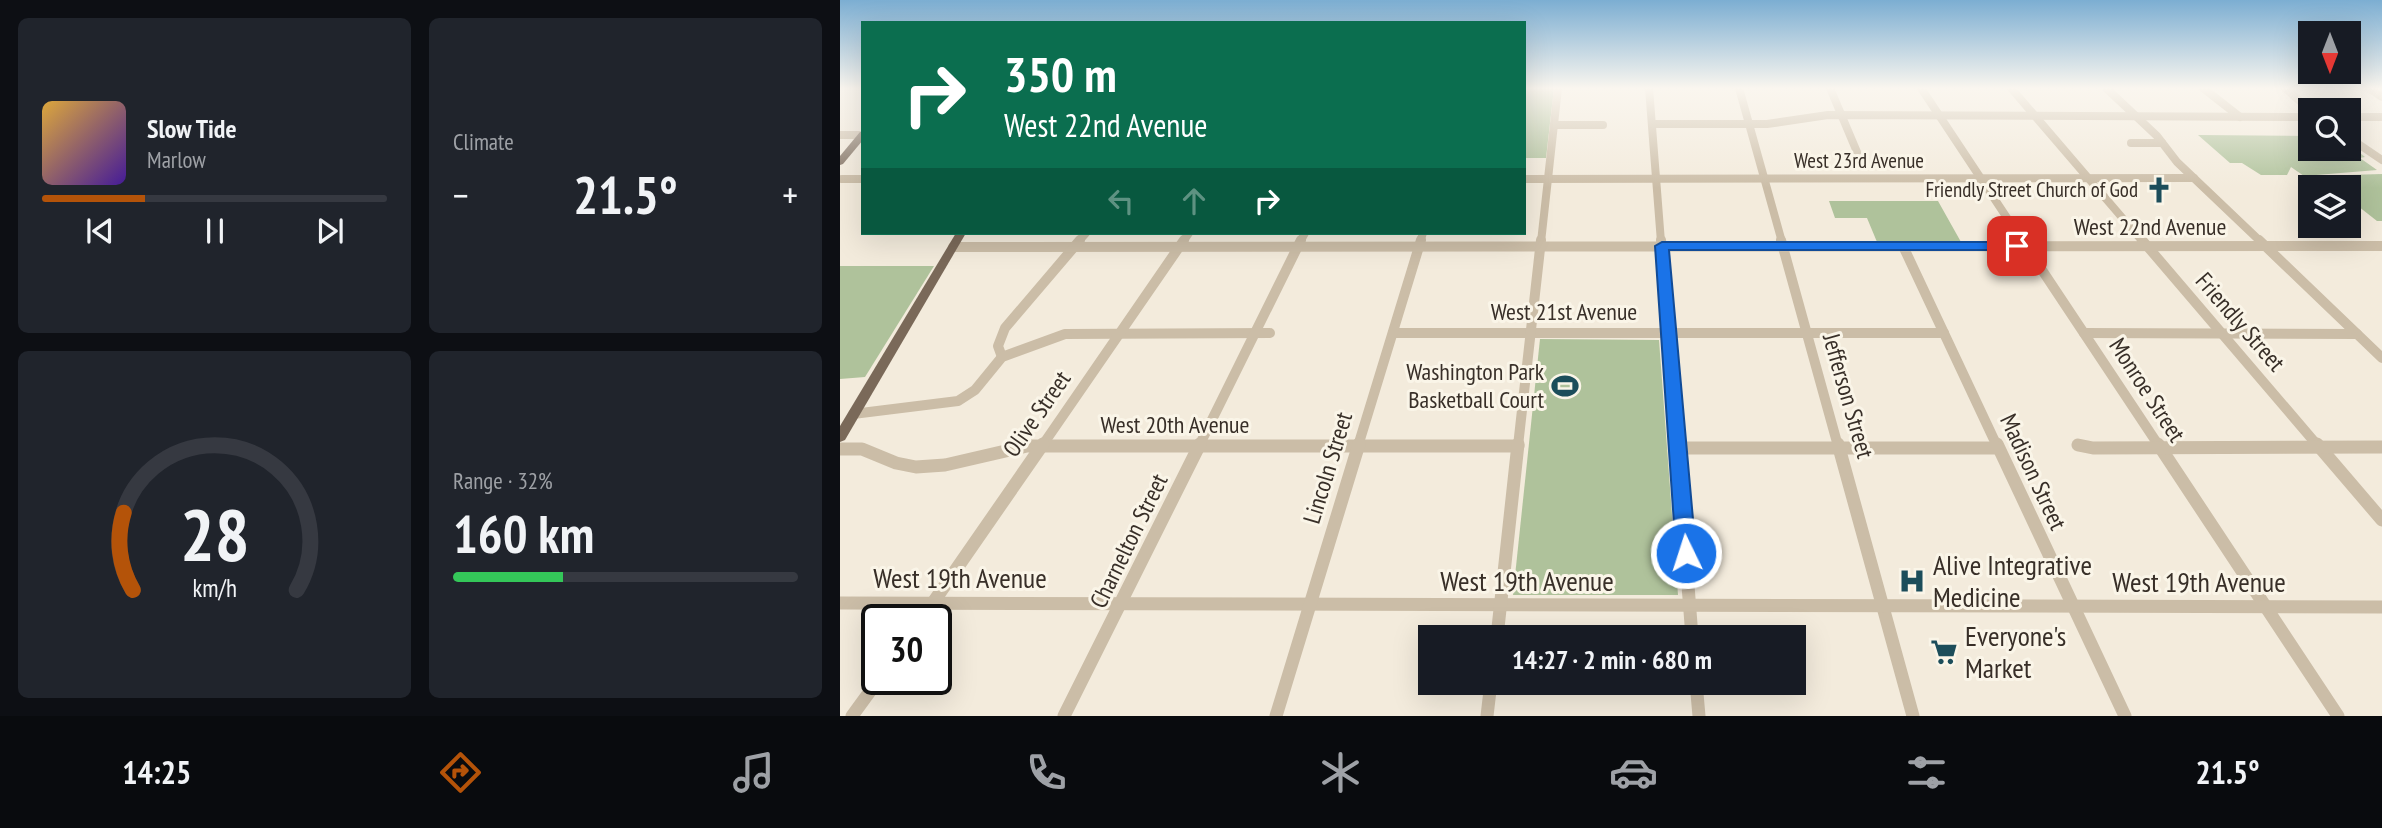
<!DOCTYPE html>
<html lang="en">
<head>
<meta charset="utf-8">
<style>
  :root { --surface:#171b24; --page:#20242c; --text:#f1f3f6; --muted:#9ea1a6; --line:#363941; --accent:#b45309 }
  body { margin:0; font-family:"PT Sans Narrow",sans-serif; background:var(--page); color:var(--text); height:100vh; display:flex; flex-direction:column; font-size:26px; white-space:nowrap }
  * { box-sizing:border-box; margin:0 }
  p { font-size:23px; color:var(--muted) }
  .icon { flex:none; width:38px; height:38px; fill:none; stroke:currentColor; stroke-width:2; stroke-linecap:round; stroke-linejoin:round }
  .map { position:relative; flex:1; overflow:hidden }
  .panel { display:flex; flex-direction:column; gap:18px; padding:18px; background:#0d0f14; width:840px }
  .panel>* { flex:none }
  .guide { position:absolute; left:21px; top:21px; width:665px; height:214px; border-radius:0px; box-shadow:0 7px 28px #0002; background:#0b6e4f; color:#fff; overflow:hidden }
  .needle { width:46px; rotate:180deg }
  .buttons { position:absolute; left:1458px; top:21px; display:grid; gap:14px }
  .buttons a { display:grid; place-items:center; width:63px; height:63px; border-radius:0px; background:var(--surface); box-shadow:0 7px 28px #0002; font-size:35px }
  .speed { position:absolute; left:21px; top:604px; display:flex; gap:14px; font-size:35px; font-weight:700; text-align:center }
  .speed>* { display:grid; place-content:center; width:91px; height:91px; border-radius:50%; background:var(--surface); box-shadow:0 7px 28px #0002; line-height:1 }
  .speed .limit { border:4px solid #111; border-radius:10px; background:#fff; color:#111 }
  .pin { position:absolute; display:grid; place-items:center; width:60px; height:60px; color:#fff; margin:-30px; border-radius:14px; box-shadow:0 4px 10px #0006 }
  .me { position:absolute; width:77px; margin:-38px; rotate:356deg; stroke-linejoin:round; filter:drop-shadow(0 0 5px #0008) }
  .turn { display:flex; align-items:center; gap:24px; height:147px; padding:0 28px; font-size:32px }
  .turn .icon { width:91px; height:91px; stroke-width:2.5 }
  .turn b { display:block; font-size:49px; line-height:60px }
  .lanes { display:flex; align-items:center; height:66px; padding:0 28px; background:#0003; justify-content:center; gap:35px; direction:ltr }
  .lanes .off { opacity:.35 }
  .big { font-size:52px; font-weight:700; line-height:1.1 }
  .panel .widget { flex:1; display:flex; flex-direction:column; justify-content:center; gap:10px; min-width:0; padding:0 24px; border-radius:10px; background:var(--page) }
  .panel .dial { align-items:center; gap:0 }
  .dial svg { height:182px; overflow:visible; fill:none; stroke:var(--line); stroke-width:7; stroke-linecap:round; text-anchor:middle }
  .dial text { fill:var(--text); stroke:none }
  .song { display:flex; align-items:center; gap:21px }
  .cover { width:84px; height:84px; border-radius:10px; background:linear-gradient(135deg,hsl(40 70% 55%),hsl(260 70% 35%)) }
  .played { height:7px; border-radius:4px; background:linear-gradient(90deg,var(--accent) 30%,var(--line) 30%) }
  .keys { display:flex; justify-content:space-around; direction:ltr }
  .heat { display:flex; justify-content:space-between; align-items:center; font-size:38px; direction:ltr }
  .charge { height:10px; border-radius:5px; background:linear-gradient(90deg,#34c759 32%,var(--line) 0) }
  .panel .tiles { flex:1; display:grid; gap:18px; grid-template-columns:repeat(2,1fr) }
  .trip { position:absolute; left:578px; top:625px; width:388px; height:70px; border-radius:0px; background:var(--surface); box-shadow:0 7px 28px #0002; font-weight:700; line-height:70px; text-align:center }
  .dock { display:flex; height:112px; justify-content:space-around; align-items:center; background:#090b0e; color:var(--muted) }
  .dock .icon { width:49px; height:49px }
  .dock .on { color:var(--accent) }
  .dock b { font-size:32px; color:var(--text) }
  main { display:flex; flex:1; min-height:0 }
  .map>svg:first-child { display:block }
  .green { fill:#afc29b }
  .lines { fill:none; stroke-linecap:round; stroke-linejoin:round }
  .minor-far2 { stroke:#cbbda7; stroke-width:8 }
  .minor-far1 { stroke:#cbbda7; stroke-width:10 }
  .minor { stroke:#cbbda7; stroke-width:13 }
  .major { fill:#7a6959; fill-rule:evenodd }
  .route { fill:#1a73e8; stroke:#114b97; stroke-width:2 }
  .labels { text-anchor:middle; stroke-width:6; stroke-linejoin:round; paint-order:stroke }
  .far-street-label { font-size:21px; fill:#382f28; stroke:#faf5e8 }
  .far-poi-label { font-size:21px; fill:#382f28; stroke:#faf5e8; text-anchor:end }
  .street-label { font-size:24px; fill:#382f28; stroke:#faf5e8 }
  .poi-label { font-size:24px; fill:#382f28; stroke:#faf5e8; text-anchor:end }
  .near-poi-label { font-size:28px; fill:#382f28; stroke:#faf5e8; text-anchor:start }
  .near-street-label { font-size:28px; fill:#382f28; stroke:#faf5e8 }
</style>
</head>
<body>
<main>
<section class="panel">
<div class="tiles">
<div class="widget">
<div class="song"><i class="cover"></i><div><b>Slow Tide</b><p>Marlow</p></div></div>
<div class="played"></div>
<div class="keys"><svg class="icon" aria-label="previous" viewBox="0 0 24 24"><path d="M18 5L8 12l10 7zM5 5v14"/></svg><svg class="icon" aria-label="pause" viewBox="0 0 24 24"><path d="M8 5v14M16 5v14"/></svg><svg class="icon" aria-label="next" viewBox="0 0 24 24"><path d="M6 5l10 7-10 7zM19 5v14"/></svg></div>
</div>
<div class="widget"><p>Climate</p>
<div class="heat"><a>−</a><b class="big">21.5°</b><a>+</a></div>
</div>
<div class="widget dial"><svg viewBox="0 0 100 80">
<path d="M14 69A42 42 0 1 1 86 69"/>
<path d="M14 69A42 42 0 0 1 10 35" stroke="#b45309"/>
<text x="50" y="56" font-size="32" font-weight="700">28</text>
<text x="50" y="72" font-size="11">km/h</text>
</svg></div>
<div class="widget"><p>Range · 32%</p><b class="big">160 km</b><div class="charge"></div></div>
</div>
</section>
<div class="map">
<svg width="1542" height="716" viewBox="0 0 1542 716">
  <rect width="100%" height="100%" fill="#f3ebdc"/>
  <g class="green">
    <path d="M684,88h30l-8,70h-22z"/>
    <path d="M1358,135l112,1v13h38l1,-5 16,13 -5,1 17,12 -73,6 -13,-9 -4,8h-26l-19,-12h-12z"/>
    <path d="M1542,174v47h-5l-28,-22 -1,-12h-16l-9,-6 27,-3 -3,-3z"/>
    <path d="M989,201h109l23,41h-84l-10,-24h-32z"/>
    <path d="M0,266h94l-69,111 -25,2z"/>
    <path d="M700,339l119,1 19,255h-165z"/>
  </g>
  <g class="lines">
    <g class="minor-far2">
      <path d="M809,88l12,154"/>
      <path d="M899,88l43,154"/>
      <path d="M990,88l27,64"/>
      <path d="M1081,88l102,154"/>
      <path d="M1171,88l132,154"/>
      <path d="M1266,88l51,48 20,26 84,80"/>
      <path d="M1363,88l37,29"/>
      <path d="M1445,88l25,22"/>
      <path d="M1528,88l14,9"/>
      <path d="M1508,117h34"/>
      <path d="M812,124h115l61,-9 482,2"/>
      <path d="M714,125h49"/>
      <path d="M0,135h23"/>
      <path d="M1508,137l34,23"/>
      <path d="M1291,143h31"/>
      <path d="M2,179h21"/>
      <path d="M684,179l670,-1"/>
      <path d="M238,242l8,-9"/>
      <path d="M343,242l6,-9"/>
      <path d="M460,242l5,-9"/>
      <path d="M580,242l3,-9"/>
      <path d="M701,242l17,-154"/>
    </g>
    <g class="minor-far1">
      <path d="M821,240l16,206"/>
      <path d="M941,240l57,206"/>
      <path d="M1182,240l137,206"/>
      <path d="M1302,240l176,206"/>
      <path d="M1419,240l123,118"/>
      <path d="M1063,246l94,200"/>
      <path d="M113,247l1429,-1"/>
      <path d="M553,333h551"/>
      <path d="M1244,333l273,1"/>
      <path d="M162,357l-4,-11 7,-18 75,-88"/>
      <path d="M13,414l105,-13 17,-11 27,-33 63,-23 205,-1"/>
      <path d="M1238,445l5,1"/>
      <path d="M202,446l142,-206"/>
      <path d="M359,446l102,-206"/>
      <path d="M518,446l63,-206"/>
      <path d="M678,446l23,-206"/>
    </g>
    <g class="minor">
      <path d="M837,444l15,193"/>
      <path d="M998,444l75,272"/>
      <path d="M1157,444l128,272"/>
      <path d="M1318,444l180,272"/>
      <path d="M1477,444l65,76"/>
      <path d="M1238,445l15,3 289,-1"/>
      <path d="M838,448h320"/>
      <path d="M0,449h22l34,14 20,4 29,-2 82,-19h491"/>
      <path d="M0,603l1542,4"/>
      <path d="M81,620l122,-176"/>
      <path d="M657,637l21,-193"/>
      <path d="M856,682l3,34"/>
      <path d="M12,716l27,-37"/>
      <path d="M224,716l136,-272"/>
      <path d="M436,716l83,-272"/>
      <path d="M647,716l4,-34"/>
    </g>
    <g class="major">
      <path d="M20,132h3v8l-20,24 -3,1v-9z"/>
      <path d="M116,233h10l-121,207 -5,2v-16z"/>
    </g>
  </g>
  <linearGradient id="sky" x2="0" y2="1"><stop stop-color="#7caed2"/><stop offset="0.47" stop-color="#faf6ef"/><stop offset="1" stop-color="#faf6ef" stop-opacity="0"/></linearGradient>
  <rect width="1542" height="188" fill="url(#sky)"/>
  <path class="route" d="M822,242h355l7,4 -7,4h-348l27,303 -3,6 -7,2 -8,-2 -2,-6 -21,-307z"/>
  <defs>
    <g id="church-bare" transform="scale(2.1)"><path d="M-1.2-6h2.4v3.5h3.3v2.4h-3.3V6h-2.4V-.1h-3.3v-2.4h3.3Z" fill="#1c4d5a" stroke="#faf5e8" stroke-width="2.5" paint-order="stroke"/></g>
    <g id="stadium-bare" transform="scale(2.1)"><path d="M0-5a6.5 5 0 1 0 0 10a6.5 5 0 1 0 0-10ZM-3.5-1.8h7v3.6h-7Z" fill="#1c4d5a" stroke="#faf5e8" stroke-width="2.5" paint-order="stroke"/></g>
    <g id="hospital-bare" transform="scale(2.1)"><path d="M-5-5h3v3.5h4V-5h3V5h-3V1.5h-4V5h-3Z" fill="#1c4d5a" stroke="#faf5e8" stroke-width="2.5" paint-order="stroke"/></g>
    <g id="supermarket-bare" transform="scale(2.1)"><path d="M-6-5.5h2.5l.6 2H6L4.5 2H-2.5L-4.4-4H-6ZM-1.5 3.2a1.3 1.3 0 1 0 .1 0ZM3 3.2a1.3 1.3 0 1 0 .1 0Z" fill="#1c4d5a" stroke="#faf5e8" stroke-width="2.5" paint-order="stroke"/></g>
  </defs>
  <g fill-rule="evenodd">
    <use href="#church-bare" x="1319" y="190"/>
    <use href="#stadium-bare" x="725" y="386"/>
    <use href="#hospital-bare" x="1072" y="581"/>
    <use href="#supermarket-bare" x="1104" y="652"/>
  </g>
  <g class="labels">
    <g class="far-street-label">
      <text x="1019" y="168">West 23rd Avenue</text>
    </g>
    <g class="far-poi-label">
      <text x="1298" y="197">Friendly Street Church of God</text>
    </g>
    <g class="street-label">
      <text x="1310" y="235">West 22nd Avenue</text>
      <text x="724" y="320">West 21st Avenue</text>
      <text transform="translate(1400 322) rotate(49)" y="8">Friendly Street</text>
      <text transform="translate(1307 390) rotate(57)" y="8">Monroe Street</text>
      <text transform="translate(1008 396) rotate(74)" y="8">Jefferson Street</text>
      <text transform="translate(197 414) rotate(-55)" y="8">Olive Street</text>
      <text x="335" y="433">West 20th Avenue</text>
      <text transform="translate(488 468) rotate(-73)" y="8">Lincoln Street</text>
      <text transform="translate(1193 472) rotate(65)" y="8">Madison Street</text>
      <text transform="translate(289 541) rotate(-64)" y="8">Charnelton Street</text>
    </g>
    <g class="poi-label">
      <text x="704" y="380">Washington Park<tspan x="704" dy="28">Basketball Court</tspan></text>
    </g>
    <g class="near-poi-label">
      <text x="1093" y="575">Alive Integrative<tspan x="1093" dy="32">Medicine</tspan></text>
      <text x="1125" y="646">Everyone's<tspan x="1125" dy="32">Market</tspan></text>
    </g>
    <g class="near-street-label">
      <text x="120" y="588">West 19th Avenue</text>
      <text x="687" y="591">West 19th Avenue</text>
      <text x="1359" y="592">West 19th Avenue</text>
    </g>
  </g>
</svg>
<div class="buttons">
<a><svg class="needle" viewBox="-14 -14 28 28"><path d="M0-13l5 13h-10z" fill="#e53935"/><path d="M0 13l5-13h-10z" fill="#9ea1a6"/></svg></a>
<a><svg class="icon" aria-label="search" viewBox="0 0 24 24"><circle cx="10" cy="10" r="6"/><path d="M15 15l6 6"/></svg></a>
<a><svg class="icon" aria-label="layers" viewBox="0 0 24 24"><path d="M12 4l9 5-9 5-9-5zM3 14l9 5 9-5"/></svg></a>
</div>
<div class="speed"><div class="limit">30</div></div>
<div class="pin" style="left:1177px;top:246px;background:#d93025"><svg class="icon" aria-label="arrive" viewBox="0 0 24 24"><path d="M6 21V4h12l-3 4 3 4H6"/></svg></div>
<svg class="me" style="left:846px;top:553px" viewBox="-20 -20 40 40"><circle r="17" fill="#1a73e8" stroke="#fff" stroke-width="3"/><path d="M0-11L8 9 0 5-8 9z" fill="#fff"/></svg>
<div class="trip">14:27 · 2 min · 680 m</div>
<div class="guide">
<div class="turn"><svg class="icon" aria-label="right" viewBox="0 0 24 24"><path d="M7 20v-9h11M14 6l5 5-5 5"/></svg><div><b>350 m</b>West 22nd Avenue</div></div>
<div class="lanes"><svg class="icon off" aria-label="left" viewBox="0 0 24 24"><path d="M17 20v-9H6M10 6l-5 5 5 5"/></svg><svg class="icon off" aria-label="ahead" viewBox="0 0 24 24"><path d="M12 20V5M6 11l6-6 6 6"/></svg><svg class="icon" aria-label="right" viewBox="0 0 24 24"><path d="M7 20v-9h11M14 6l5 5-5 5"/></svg></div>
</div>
</div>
</main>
<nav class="dock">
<b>14:25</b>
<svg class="icon on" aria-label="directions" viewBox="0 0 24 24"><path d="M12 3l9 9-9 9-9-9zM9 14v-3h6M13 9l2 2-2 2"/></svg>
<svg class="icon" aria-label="music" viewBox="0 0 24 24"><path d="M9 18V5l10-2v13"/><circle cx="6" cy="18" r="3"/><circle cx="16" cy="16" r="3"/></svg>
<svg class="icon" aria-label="phone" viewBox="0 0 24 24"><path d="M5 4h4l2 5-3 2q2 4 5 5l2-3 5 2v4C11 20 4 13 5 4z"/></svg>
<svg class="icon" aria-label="climate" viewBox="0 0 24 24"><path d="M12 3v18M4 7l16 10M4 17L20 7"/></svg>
<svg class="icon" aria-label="car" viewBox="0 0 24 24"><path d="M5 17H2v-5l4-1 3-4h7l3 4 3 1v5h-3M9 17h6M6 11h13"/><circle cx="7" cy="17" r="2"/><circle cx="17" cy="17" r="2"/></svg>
<svg class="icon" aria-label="filters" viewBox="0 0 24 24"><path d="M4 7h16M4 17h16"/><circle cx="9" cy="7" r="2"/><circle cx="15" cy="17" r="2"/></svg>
<b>21.5°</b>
</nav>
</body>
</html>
